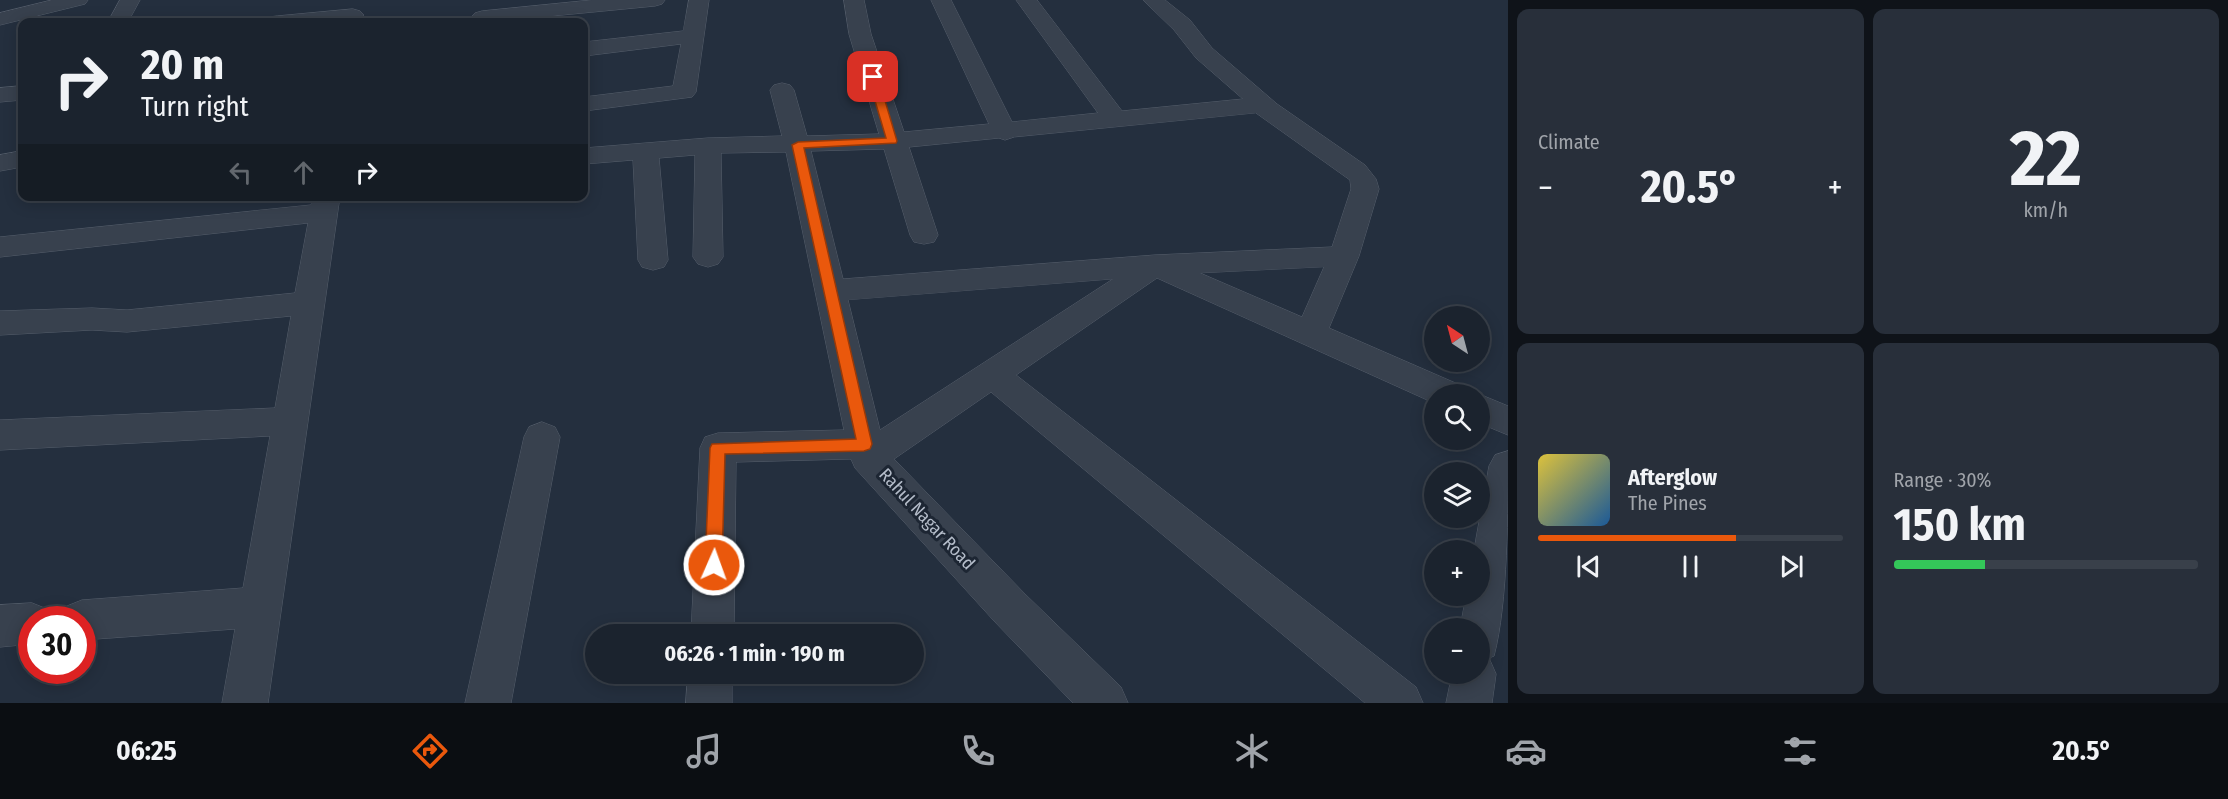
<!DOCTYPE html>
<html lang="en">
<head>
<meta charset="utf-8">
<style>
  :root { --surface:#1b232e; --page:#282f3a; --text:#f1f3f6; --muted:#a0a4aa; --line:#39404a; --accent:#ea580c }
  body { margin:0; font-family:"Fira Sans Condensed",sans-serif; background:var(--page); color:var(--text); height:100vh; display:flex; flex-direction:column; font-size:22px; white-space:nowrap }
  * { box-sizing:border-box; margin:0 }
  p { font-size:20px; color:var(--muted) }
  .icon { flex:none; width:33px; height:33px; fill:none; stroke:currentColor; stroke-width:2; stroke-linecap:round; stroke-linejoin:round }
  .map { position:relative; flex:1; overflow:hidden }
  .sheet { display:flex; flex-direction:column; gap:9px; padding:9px; background:#0f1319; width:720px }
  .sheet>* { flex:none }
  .guide { position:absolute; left:18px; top:18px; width:570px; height:183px; border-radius:12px; box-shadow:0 3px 15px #0003,0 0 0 2px var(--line); background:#1b232e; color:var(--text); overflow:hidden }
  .needle { width:39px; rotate:324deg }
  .controls { position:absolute; left:1424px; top:306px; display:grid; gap:12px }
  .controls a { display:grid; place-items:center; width:66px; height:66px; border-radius:50%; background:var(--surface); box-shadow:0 3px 15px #0003,0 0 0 2px var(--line); font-size:30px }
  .speed { position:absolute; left:18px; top:606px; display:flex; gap:12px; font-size:30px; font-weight:700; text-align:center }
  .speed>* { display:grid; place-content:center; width:78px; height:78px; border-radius:50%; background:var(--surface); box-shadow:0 3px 15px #0003,0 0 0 2px var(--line); line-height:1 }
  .speed .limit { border:9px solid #d22; background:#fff; color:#111 }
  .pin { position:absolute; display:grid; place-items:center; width:51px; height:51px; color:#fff; margin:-26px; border-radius:12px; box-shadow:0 3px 9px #0006 }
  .me { position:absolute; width:66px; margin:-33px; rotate:2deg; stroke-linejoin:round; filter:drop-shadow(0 0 4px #0008) }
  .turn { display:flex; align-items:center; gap:21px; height:126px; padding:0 24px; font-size:27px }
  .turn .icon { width:78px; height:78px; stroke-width:2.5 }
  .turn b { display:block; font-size:42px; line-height:51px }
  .lanes { display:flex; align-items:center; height:57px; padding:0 24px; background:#0003; justify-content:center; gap:30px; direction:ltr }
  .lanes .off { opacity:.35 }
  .big { font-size:45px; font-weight:700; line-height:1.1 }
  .sheet .widget { flex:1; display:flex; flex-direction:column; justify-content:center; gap:9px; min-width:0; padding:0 21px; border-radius:12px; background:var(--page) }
  .sheet .dial { align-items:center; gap:0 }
  .dial b { font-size:78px; line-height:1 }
  .song { display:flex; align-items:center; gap:18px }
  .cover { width:72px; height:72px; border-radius:9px; background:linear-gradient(135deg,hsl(50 70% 55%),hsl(210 70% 35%)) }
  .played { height:6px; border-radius:3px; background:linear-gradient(90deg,var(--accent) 65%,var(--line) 65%) }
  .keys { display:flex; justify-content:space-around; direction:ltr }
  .heat { display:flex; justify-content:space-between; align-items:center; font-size:33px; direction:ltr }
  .charge { height:9px; border-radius:4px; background:linear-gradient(90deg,#34c759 30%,var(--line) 0) }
  .sheet .tiles { flex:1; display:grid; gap:9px; grid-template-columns:repeat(2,1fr) }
  .trip { position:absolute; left:585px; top:624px; width:339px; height:60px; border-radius:30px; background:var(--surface); box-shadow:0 3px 15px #0003,0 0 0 2px var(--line); font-weight:700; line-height:60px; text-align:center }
  .dock { display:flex; height:96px; justify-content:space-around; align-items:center; background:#0b0e12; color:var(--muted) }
  .dock .icon { width:42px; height:42px }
  .dock .active { color:var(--accent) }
  .dock b { font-size:27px; color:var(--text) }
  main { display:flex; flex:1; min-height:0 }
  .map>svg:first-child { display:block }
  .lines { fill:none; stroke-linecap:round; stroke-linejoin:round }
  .minor-casing { stroke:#565f6c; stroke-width:1 }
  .minor { fill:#38414e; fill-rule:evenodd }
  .route { fill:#ea580c; stroke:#983908; stroke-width:1.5 }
  .labels { text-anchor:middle; stroke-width:6; stroke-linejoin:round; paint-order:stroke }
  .street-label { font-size:18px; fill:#b4bcc9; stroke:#1d2633 }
</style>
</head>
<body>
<main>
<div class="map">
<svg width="1508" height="703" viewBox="0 0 1508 703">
  <rect width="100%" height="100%" fill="#242f3e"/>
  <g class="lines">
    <g class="minor-casing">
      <g id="minor">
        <path d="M52,0h36l-3,4 -85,21v-12z"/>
        <path d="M120,0h20l-12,22h-20z"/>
        <path d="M592,0h73l-3,4 -7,2 -165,16 -15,-1 -4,-4 4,-4 7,-2z"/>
        <path d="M689,0h20l-13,92 -4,5 -108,14v-14l89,-11 8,-42 -97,12v-14l99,-11z"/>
        <path d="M844,0h20l7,34 33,98 85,-8 -58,-124h20l61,122 86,-9 -82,-113h21l85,111 121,-12 -47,-41 -22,-28 -31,-30h22l25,20 22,28 65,56 88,61 11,14 3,10 -20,67 -30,72 131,57 5,9h-31v9l-277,-125 -141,97 400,312 7,16h-58l-374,-311 -97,67 131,135 96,93 7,16h-55l-78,-81 -140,-154 -4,-9 -115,3 -2,172h-43l9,-186 5,-11 13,-4 126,-3 -58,-278 -65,1 2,104 -5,7 -10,3 -10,-3 -5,-7 2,-102 -36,3 9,102 -4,7 -11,3 -11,-3 -4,-7 -5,-100 -49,4v-16l124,-10 74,-2 -12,-46 4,-5 8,-2 8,2 4,5 13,46 72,-2 -30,-100zM1256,113l94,67 1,9 -19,58 -177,8 -312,24 -32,-128 73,-2 26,86 4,7 10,2 10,-2 4,-7 -29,-88 90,-9 6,2 9,-3zM1324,267l-22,50 -102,-44zM1113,279l-233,151 -32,-130z"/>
        <path d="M353,9l7,2 4,4 -4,4 -20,3h-74l3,-5 8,-1z"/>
        <path d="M22,86v14l-22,2v-14z"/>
        <path d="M22,151v16l-22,4v-16z"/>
        <path d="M312,196h28l-72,507h-46l13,-74 -153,11v-20h-21l6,-14 15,-6 161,-12 27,-152 -270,14v-30l275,-12 16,-92 -164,16 -35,-2 -92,5v-24l92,-3 35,2 168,-17 13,-70 -308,34v-20l311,-32z"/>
        <path d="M1478,394h1l29,12v29l-29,-12z"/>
        <path d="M542,422l13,5 5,10 -49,266h-46l59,-266 5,-10z"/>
        <path d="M1508,451c0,58 0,152 -14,205l-5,2 7,16 -4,29h-46l6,-29h27v-46h-19l6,-32h13v-46h-5l15,-84 6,-11z"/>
        <path d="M32,603l15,6 5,11h-20v24l-32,3v-42z"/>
        <path d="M688,674h44v29h-46z"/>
      </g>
    </g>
    <use href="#minor" class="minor"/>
  </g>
  <path class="route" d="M873,74l5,3 19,64 -1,2 -92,5 68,296 -2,5 -6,2 -139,3 -3,111 -2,5 -6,2 -6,-2 -3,-5 5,-117 2,-4 144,-5 -64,-294 6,-3 88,-4 -18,-61z"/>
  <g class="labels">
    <g class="street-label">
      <text transform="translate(927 519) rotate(47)" y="6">Rahul Nagar Road</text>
    </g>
  </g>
</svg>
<div class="controls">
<a><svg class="needle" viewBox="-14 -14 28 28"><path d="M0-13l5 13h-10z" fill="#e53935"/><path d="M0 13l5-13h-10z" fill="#a0a4aa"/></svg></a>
<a><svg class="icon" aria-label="search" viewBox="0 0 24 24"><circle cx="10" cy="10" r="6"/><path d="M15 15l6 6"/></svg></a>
<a><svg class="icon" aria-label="layers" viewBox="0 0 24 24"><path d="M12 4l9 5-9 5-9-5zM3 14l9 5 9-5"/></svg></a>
<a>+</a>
<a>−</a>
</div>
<div class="speed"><div class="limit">30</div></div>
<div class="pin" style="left:873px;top:77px;background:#d93025"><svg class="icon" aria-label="arrive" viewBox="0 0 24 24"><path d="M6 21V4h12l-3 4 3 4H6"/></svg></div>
<svg class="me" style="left:714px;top:565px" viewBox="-20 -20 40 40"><circle r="17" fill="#ea580c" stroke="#fff" stroke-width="3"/><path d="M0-11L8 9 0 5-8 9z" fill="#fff"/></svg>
<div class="trip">06:26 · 1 min · 190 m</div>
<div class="guide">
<div class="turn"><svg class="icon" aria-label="right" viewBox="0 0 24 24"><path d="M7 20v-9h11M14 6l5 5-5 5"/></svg><div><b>20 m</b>Turn right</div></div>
<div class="lanes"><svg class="icon off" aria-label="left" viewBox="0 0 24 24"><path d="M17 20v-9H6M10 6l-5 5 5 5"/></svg><svg class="icon off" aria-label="ahead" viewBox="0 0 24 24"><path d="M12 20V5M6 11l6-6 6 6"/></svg><svg class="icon" aria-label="right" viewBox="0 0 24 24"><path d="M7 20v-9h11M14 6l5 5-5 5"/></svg></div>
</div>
</div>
<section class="sheet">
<div class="tiles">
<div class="widget"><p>Climate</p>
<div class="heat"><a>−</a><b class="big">20.5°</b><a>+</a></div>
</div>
<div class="widget dial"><b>22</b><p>km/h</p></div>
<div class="widget">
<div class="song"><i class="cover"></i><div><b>Afterglow</b><p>The Pines</p></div></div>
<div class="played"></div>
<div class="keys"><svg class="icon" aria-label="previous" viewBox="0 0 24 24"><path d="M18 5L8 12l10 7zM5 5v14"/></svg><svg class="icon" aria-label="pause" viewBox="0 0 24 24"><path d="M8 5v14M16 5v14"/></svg><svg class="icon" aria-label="next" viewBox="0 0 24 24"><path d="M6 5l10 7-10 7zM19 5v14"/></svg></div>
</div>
<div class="widget"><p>Range · 30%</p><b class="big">150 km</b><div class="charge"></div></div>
</div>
</section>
</main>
<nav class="dock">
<b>06:25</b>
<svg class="icon active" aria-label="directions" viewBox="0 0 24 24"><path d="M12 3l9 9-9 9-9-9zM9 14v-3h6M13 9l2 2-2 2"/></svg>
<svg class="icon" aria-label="music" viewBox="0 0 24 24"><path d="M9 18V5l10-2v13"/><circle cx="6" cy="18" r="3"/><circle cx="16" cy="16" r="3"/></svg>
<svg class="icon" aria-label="phone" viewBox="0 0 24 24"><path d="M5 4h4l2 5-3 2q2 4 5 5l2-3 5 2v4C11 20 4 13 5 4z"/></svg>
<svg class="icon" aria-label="climate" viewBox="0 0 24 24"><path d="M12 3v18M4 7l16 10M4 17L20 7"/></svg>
<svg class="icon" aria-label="car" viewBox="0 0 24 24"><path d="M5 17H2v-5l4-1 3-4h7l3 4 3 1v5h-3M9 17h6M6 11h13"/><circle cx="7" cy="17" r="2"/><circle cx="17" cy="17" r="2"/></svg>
<svg class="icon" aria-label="filters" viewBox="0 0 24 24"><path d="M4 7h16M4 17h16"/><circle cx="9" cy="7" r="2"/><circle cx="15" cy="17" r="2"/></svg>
<b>20.5°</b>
</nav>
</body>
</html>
